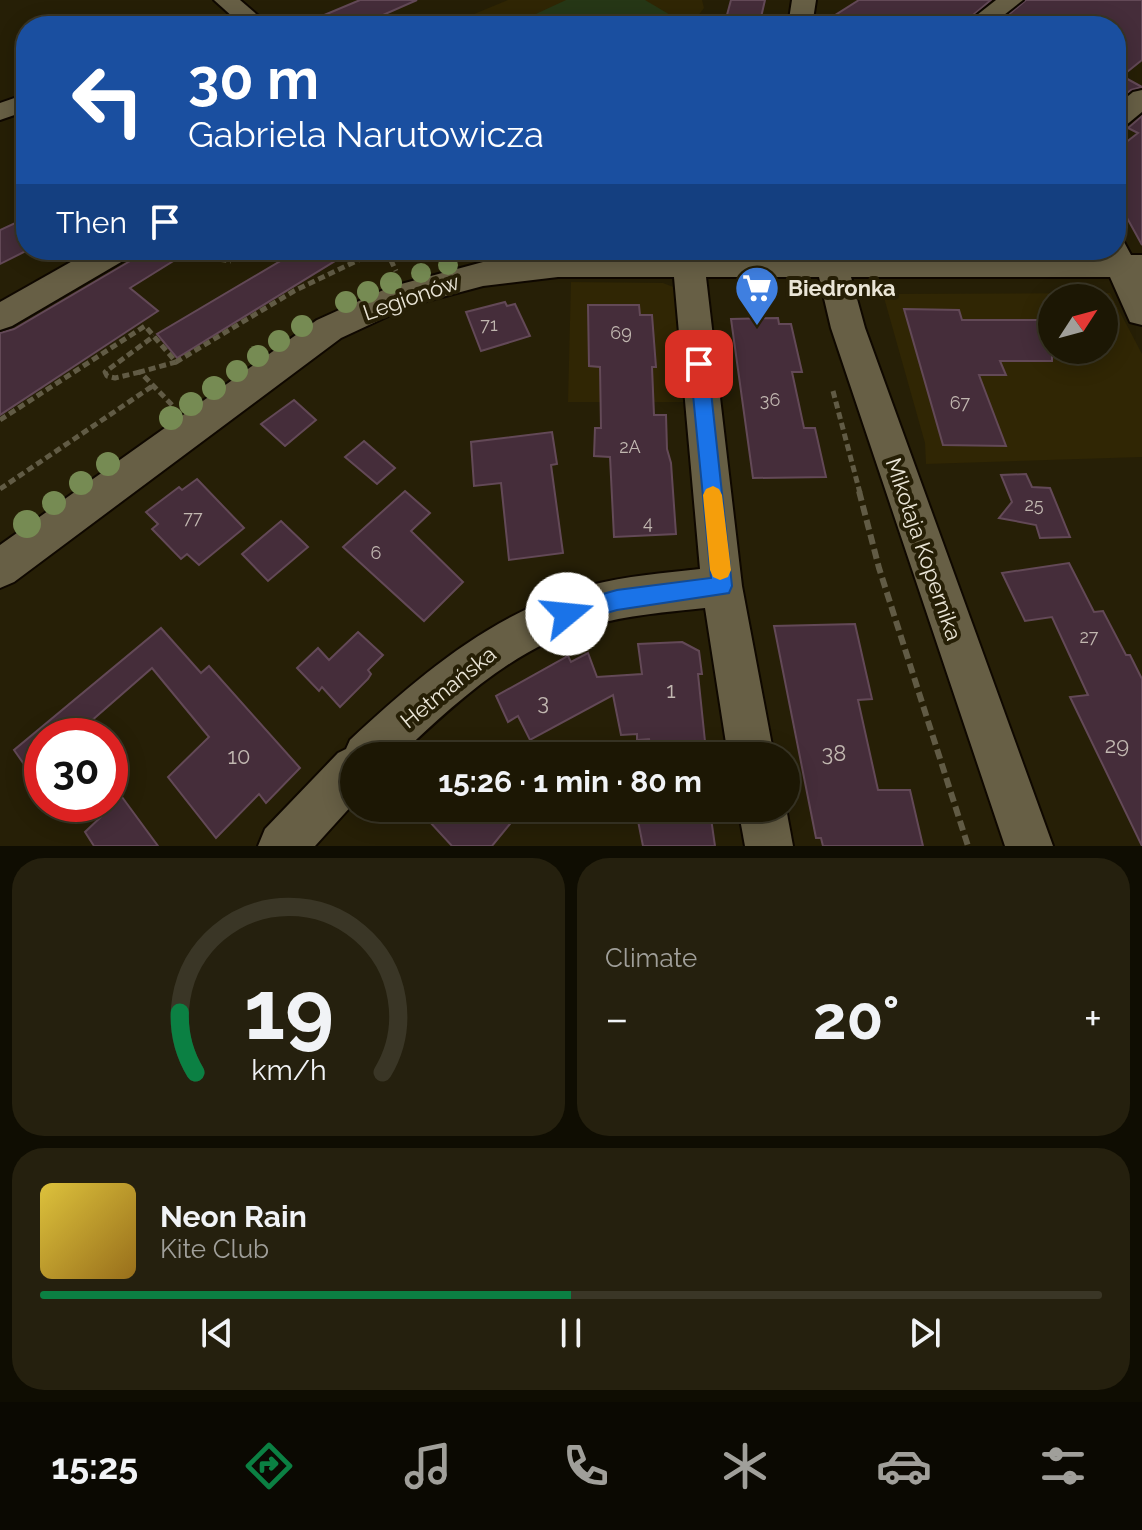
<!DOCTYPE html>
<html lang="en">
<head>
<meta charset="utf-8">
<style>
  :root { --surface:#1c1704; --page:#25200e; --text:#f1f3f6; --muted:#a09f9a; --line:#3a3626; --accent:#0b8043 }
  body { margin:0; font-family:Raleway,sans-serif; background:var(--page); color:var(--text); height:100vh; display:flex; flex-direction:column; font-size:30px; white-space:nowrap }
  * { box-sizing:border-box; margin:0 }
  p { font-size:26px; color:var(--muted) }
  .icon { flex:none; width:44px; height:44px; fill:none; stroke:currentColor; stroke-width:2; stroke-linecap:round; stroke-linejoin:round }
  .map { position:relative; height:846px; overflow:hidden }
  .panel { display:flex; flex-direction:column; gap:12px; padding:12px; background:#0f0d02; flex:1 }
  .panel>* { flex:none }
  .hud { position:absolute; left:16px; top:16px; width:1110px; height:244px; border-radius:32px; box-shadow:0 4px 20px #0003,0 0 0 2px var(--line); background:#1a4fa0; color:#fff; overflow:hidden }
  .needle { width:52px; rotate:54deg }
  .fabs { position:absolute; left:1038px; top:284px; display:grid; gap:16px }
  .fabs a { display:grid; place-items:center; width:80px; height:80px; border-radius:50%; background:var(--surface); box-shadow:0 4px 20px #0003,0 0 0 2px var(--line); font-size:40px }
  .speed { position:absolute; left:24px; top:718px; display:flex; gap:16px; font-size:40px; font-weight:700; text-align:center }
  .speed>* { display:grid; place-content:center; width:104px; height:104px; border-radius:50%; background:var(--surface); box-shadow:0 4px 20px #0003,0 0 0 2px var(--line); line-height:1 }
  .speed .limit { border:12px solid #d22; background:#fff; color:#111 }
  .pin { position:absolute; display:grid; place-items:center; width:68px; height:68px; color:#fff; margin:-34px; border-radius:16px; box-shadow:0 4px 12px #0006 }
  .me { position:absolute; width:88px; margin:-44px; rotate:73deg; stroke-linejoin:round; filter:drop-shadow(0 0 6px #0008) }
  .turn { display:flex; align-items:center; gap:28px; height:168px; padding:0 40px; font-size:36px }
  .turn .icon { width:104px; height:104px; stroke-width:2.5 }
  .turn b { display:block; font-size:56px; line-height:68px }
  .then { display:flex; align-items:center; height:76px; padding:0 40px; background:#0003; gap:16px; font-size:30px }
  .big { font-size:60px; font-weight:700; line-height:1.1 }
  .panel .card { flex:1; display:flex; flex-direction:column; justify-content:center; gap:12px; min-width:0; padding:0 28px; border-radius:32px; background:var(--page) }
  .panel .dial { align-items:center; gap:0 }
  .dial svg { height:208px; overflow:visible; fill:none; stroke:var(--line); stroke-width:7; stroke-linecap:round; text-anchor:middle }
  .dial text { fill:var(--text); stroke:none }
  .song { display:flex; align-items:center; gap:24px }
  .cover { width:96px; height:96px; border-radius:12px; background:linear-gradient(135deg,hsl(50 70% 55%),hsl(40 70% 35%)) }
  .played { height:8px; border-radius:4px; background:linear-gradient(90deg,var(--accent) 50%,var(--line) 50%) }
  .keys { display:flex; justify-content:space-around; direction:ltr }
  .heat { display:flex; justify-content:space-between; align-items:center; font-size:44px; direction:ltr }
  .panel .tiles { flex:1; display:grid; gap:12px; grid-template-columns:1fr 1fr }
  .card:last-child { grid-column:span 2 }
  .trip { position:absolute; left:340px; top:742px; width:460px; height:80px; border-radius:40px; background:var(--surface); box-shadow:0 4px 20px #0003,0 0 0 2px var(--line); font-weight:700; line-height:80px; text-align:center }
  .menu { display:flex; height:128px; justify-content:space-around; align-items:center; background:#0b0902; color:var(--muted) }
  .menu .icon { width:56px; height:56px }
  .menu .selected { color:var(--accent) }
  .menu b { font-size:36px; color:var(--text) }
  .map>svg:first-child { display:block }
  .built { fill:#302604; fill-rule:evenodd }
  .green { fill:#263716 }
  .building { fill:#452d3a; stroke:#634957; stroke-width:2 }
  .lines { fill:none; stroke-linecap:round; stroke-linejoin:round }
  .minor-casing { stroke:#0f0800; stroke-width:4 }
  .path-far2 { stroke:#615b45; stroke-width:4; stroke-dasharray:6 3; stroke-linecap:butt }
  .path-far1 { stroke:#615b45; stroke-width:5; stroke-dasharray:7 4; stroke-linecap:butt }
  .path { stroke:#615b45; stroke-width:6; stroke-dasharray:10 5; stroke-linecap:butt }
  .minor { fill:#675f45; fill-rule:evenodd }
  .tree { fill:#768b53 }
  .route { fill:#1a73e8; stroke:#114b97; stroke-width:2 }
  .slow { fill:#f59e0b }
  .labels { text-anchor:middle; stroke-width:8; stroke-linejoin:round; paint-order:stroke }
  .number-label { font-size:18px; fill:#c1b7b0 }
  .poi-label { font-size:22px; font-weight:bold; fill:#eae5d7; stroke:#261f06; text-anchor:start }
  .street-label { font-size:22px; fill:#eae5d7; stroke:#261f06 }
  .near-number-label { font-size:22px; fill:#c1b7b0 }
</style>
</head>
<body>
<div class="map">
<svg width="1142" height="846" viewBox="0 0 1142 846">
  <rect width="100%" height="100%" fill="#261f06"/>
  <g class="built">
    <path d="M508,0h194l2,8 -10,13 3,5h-252z"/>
    <path d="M571,282l92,1 13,5 11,114h-119z"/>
    <path d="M1110,293l32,61v103l-216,7 -1,-21 -42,-149zM1052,298h52v52h-52z"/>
  </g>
  <path class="green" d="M566,0h79l27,16 -20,10h-142z"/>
  <g class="building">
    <path d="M360,0h57l-59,26h-60z"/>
    <path d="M731,0h34l-6,26h-35z"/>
    <path d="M859,0h132l-31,26h-98l-25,-12z"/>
    <path d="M1026,0h116v60l-20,16 20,11 -11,3 -15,12v-76h-121z"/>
    <path d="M1142,116v129l-26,-47v-48l22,-17 -10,-5z"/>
    <path d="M26,218v33l-26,13v-34z"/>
    <path d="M139,250h52l-61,38 28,23 -158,104v-82l14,-4 116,-68z"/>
    <path d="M299,250h54l-176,108 -20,-24z"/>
    <path d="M505,302l2,4 8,-2 15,32 -49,15 -15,-39z"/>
    <path d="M588,305h51l1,10h12l4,52h-4l2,48h12l1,34 4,14 5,71 -62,3 -4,-80 -16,-1 1,-28h6l-1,-61 -11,-1z"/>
    <path d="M904,309l55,1 3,10h90v41h-52l6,14h-27l27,71 -63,-1z"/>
    <path d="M778,318l1,6h12l11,48h-10l12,56h11l11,49 -73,1 -22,-159z"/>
    <path d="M294,400l22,20 -31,26 -24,-22z"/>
    <path d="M552,432l5,32 -6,1 12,88 -54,7 -8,-77 -27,3 -3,-44z"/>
    <path d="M364,441l31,27 -18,16 -32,-27z"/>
    <path d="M1026,474l6,13 18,1 20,49 -30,1 -4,-13 -37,-7 13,-16 -11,-27z"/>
    <path d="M197,479l47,49 -45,37 -12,-11 -6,5 -29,-30 6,-5 -12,-12 33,-25 3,3z"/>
    <path d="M405,491l25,22 -19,18 52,51 -39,39 -81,-74z"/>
    <path d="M281,521l27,26 -40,34 -26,-27z"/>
    <path d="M1069,563l25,49 9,-1 23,44h4l12,24v167l-72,-149 18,-2 -36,-78 -27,4 -23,-48z"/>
    <path d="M855,624l17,75 -14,1 20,90h32l13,56h-100l-2,-8h-5l-42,-212z"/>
    <path d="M161,628l40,45 8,-7 91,102 -34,35 -7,-9 -43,44 -48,-61 41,-40 -57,-69 -78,68h-32v54l-28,-40z"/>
    <path d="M358,632l25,23 -15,15 3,4 -3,5 -28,28 -18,-20 -3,4 -22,-23 21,-20 11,12z"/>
    <path d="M682,642l17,9 3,23h-4l8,77 -54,2 -3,-14 -12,1v-6l-16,1 -8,-40 -83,45 -12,-24 -10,6 -12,-26 72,-40 3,6 17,-9 9,24 45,-3 -4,-30z"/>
    <path d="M122,797l36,49h-64l-9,-14z"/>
    <path d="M417,808h106l-31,38h-40z"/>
    <path d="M666,818l1,4 44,-4 4,28h-72l-5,-25z"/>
  </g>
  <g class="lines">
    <g class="minor-casing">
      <g id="minor">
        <path d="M214,0h26l30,26h-27z"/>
        <path d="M792,0h24l-4,26h-24z"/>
        <path d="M996,0h27l-33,26h-27z"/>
        <path d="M1142,90v22l-17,14 -9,2v-22l17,-14z"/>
        <path d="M26,94v17l-26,9v-17z"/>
        <path d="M1116,240l8,2 7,13h11v70l-12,-3 -20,-45h-259l14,51 188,518h-48l-174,-518 -12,-51h-113l36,309 32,170h-46l-23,-148c-38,4 -78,7 -115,18 -75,21 -136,78 -191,130h-45v47l-39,43h-57l7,-17 73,-76 8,-4 4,-9c71,-66 145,-129 241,-155 35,-9 72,-12 109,-16l-26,-292h-116l-75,9 -71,19 -71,33 -327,244 -14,6v-43l317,-225 73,-33 93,-25 75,-7h256l-1,-5h30l2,5h255l-2,-5h18z"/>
        <path d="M92,250h40l-4,8 -116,68 -12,4v-28z"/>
        <path d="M738,808h48l7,38h-48z"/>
      </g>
    </g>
    <g class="path-far2">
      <path d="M288,21l6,5"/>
      <path d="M204,26l14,-5"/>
    </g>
    <g class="path-far1">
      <path d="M386,250l10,21"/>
      <path d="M187,254l44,7"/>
      <path d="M140,372l-25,6 -8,-2 -2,-4 49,-36"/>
      <path d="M833,391l27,102"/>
      <path d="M172,405l-32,-33 36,-10"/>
      <path d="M0,420l145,-94 31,36 118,-71 85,-41"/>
      <path d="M0,489l154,-104"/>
    </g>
    <path class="path" d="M859,491l20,77 89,278"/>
    <use href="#minor" class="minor"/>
  </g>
  <g class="tree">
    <circle cx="448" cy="265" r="10"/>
    <circle cx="421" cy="273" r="10"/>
    <circle cx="391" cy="283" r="11"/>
    <circle cx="368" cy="292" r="11"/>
    <circle cx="346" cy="302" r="11"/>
    <circle cx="302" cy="326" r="11"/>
    <circle cx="279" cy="341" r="11"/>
    <circle cx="258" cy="356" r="11"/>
    <circle cx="237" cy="371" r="11"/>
    <circle cx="214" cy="388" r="12"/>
    <circle cx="191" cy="404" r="12"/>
    <circle cx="171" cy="418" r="12"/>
    <circle cx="108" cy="464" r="12"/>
    <circle cx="81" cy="483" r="12"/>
    <circle cx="54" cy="503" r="12"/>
    <circle cx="27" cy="524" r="14"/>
  </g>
  <path class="route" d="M699,357l9,7 24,222 -3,7 -112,17 -50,14 -7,-3 -3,-7 3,-7 7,-3 50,-14 94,-12 -21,-214z"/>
  <path class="slow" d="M713,486l6,3 3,6 9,75 -3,7 -8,3 -7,-3 -3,-7 -7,-75 3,-6z"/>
  <defs>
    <g id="supermarket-pin" transform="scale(2.3)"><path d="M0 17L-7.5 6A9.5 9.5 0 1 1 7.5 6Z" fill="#3f7fe0" stroke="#261f06"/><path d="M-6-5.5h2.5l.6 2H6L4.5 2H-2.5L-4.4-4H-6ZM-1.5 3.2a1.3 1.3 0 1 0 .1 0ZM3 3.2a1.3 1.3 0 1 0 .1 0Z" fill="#fff"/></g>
  </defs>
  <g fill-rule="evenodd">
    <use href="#supermarket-pin" x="757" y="288"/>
  </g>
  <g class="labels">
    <g class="number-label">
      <text x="489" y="331">71</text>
      <text x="621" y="339">69</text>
      <text x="770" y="406">36</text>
      <text x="960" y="409">67</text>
      <text x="630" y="453">2A</text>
      <text x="1034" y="511">25</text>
      <text x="193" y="524">77</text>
      <text x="648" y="529">4</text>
      <text x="376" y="559">6</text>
      <text x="1089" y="643">27</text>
    </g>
    <g class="poi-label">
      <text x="788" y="296">Biedronka</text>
    </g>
    <g class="street-label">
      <text transform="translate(411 297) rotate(-19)" y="8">Legionów</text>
      <text transform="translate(924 549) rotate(71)" y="8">Mikołaja Kopernika</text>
      <text transform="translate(448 687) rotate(-39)" y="8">Hetmańska</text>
    </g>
    <g class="near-number-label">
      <text x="671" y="698">1</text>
      <text x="543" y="710">3</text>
      <text x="1117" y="753">29</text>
      <text x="834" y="761">38</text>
      <text x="239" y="764">10</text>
    </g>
  </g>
</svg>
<div class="fabs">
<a><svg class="needle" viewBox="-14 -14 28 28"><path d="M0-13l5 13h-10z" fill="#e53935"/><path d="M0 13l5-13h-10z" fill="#a09f9a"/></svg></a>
</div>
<div class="speed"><div class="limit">30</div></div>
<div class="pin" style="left:699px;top:364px;background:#d93025"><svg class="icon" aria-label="arrive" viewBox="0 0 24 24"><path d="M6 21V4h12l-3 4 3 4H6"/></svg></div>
<svg class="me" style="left:567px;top:614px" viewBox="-20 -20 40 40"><circle r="19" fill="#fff"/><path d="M0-13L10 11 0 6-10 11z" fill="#1a73e8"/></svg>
<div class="trip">15:26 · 1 min · 80 m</div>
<div class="hud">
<div class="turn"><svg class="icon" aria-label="left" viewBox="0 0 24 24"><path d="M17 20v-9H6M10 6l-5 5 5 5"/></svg><div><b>30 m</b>Gabriela Narutowicza</div></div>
<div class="then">Then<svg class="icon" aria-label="arrive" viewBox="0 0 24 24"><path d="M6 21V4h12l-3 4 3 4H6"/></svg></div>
</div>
</div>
<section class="panel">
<div class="tiles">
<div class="card dial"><svg viewBox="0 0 100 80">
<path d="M14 69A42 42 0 1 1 86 69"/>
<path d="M14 69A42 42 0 0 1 8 46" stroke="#0b8043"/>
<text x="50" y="56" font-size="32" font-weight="700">19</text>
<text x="50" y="72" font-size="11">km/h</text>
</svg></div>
<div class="card"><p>Climate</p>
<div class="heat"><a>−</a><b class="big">20°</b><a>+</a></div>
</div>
<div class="card">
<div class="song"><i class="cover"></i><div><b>Neon Rain</b><p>Kite Club</p></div></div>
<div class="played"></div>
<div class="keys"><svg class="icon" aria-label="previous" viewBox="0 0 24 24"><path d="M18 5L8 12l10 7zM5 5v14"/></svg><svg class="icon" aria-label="pause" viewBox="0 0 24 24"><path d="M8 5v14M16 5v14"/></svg><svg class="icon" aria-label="next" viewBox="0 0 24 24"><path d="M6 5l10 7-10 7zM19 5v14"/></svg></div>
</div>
</div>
</section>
<nav class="menu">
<b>15:25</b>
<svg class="icon selected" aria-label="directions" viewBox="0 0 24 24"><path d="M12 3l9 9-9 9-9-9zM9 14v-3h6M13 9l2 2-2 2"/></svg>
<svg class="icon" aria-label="music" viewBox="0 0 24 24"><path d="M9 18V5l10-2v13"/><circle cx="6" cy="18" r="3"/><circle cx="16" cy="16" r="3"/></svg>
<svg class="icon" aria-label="phone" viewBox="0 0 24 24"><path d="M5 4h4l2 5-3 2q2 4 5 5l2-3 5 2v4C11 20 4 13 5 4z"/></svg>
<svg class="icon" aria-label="climate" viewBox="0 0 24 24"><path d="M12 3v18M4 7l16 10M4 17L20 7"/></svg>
<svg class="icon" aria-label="car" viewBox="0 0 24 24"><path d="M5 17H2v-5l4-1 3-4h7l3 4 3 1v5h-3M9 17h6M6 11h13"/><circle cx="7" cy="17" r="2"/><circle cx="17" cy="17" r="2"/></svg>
<svg class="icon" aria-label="filters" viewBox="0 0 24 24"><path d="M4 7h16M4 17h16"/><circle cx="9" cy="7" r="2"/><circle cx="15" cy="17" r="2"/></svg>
</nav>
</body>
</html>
